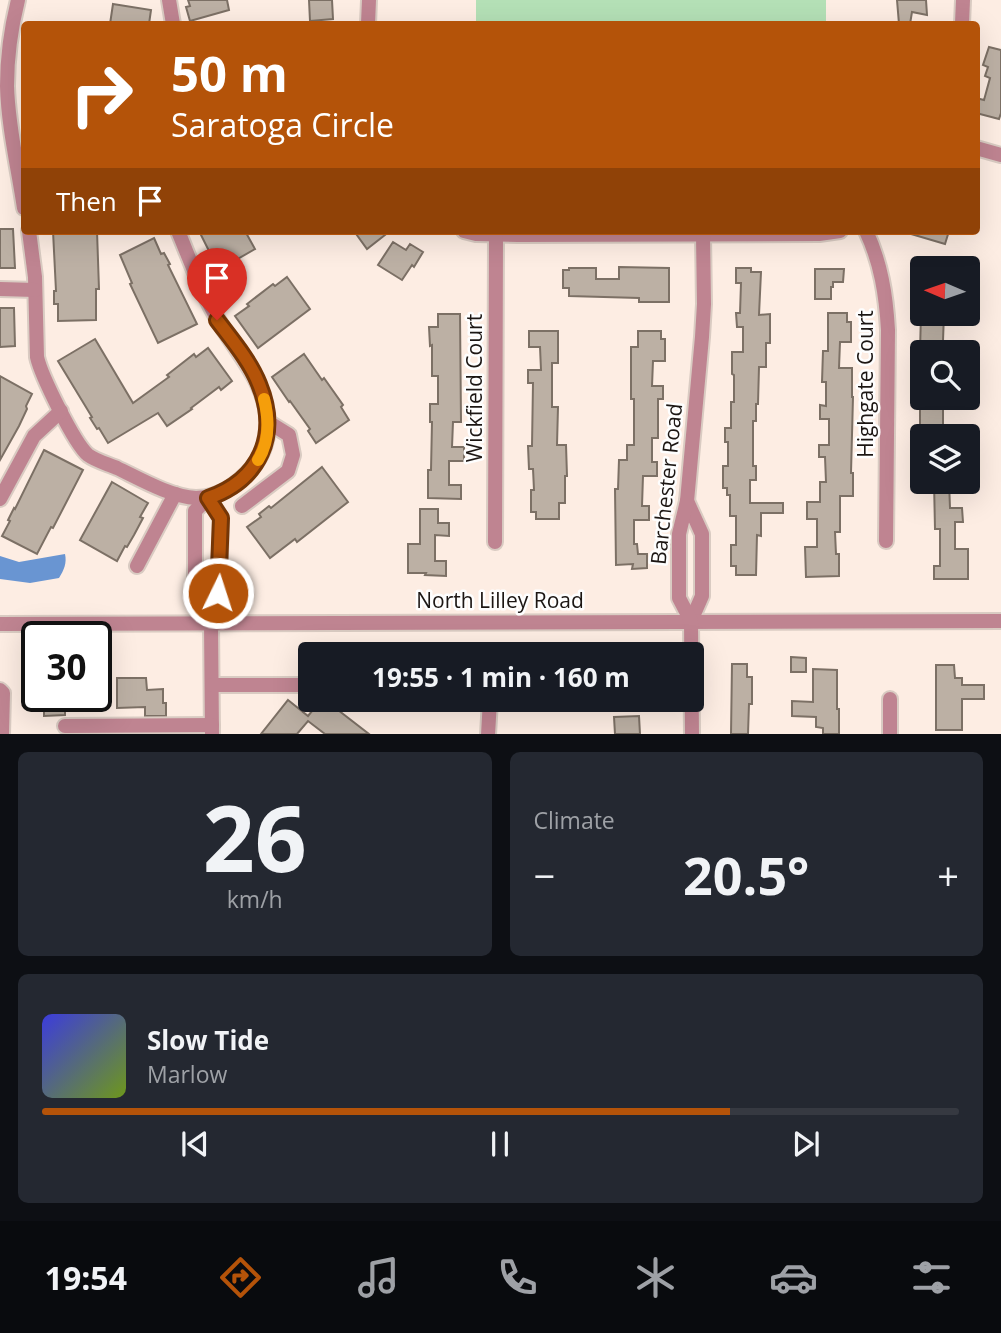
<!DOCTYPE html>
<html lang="en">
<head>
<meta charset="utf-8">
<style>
  :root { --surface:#171b24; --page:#242831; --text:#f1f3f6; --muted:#9ea1a6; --line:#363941; --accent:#b45309 }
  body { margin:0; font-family:"Open Sans",sans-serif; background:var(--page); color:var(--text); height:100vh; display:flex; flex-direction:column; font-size:26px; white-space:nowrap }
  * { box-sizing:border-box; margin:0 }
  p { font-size:23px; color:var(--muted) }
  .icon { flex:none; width:38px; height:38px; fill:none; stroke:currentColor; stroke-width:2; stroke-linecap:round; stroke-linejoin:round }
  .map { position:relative; height:734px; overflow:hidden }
  .details { display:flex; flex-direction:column; gap:18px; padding:18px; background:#0d0f14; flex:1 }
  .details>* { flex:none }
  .hud { position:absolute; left:21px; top:21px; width:959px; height:214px; border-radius:7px; box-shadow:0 7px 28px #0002; background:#b45309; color:#fff; overflow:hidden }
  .needle { width:46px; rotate:272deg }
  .tools { position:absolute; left:910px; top:256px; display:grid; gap:14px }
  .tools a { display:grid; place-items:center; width:70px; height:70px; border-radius:7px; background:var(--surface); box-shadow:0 7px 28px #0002; font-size:35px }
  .speed { position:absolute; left:21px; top:621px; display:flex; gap:14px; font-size:35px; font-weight:700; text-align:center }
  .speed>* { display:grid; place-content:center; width:91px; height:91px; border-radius:50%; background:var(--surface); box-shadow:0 7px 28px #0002; line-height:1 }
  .speed .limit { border:4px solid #111; border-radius:10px; background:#fff; color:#111 }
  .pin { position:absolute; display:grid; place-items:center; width:60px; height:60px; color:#fff; margin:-72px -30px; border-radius:50% 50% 50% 0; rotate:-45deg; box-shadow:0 0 7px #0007 }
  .pin .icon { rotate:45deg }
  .me { position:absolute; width:77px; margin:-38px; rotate:4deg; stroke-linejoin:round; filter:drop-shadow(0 0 5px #0008) }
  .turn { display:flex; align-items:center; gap:24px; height:147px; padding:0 35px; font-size:32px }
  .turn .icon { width:91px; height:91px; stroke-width:2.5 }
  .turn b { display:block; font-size:49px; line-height:60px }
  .then { display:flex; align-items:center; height:66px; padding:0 35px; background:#0003; gap:14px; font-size:26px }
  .big { font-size:52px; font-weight:700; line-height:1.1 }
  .details .card { flex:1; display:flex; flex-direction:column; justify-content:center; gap:10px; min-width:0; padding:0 24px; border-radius:10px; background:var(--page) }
  .details .dial { align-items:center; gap:0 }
  .dial b { font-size:91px; line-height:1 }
  .song { display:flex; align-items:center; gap:21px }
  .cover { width:84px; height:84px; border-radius:10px; background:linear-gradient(135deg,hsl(240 70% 55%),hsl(80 70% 35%)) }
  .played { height:7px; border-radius:4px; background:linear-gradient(90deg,var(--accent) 75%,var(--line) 75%) }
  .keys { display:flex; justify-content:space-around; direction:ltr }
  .heat { display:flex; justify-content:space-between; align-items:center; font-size:38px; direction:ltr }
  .details .tiles { flex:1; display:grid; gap:18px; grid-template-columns:1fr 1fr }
  .card:last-child { grid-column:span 2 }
  .trip { position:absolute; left:298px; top:642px; width:406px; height:70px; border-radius:7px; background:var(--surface); box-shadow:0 7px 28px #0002; font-weight:700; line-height:70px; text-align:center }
  .dock { display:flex; height:112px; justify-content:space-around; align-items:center; background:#090b0e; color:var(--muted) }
  .dock .icon { width:49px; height:49px }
  .dock .on { color:var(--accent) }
  .dock b { font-size:32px; color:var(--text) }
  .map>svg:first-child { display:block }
  .green { fill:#b4e0b6 }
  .water { fill:#6995d2 }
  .building { fill:#bcb0a4; stroke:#7c7065; stroke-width:2 }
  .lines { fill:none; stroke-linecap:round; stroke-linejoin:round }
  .minor-casing { stroke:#d9cbc2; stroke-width:18 }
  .minor { stroke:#bf8491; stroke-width:14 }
  .route-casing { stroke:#753606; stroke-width:18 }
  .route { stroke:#b45309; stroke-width:12 }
  .slow { stroke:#f59e0b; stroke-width:12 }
  .labels { text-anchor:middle; stroke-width:5; stroke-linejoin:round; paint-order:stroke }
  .street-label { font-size:21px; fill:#1c1613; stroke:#fefefe }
</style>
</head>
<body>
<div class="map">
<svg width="1001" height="735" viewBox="0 0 1001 735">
  <rect width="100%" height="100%" fill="#fdede3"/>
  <rect class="green" x="476" y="0" width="350" height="24"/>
  <path class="water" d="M65,554c2,9 -1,16 -6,24l-29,5 -30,-4v-23l19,6z"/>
  <g class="building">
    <path d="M188,0h39l2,10 -39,11 -4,-14 4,-1z"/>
    <path d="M309,0h23l1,19 -23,2z"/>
    <path d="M897,0h29l1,15 -15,-3 -2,12h-11z"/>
    <path d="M113,4l38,6 -2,14h-39z"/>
    <path d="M989,47l12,3v63l-2,6 -23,-6v-15l8,2 6,-22 -5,-2 3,-9 -5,-2z"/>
    <path d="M0,229h13l2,39h-15z"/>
    <path d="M53,231h44l2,58h-3v31l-38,1v-17h-4v-13h2z"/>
    <path d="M199,231h46l10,18 -33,19 -8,-14 -3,1z"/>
    <path d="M354,231h36l-23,18z"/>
    <path d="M911,231h38l-4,13 -34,-10z"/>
    <path d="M154,238l7,16 3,-1 6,11 -2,1 29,59 -39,19 -28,-59 2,-1 -12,-28z"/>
    <path d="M393,242l13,8 4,-6 13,8 -9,15 -2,-2 -10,15 -24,-15z"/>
    <path d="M619,267l50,1v34h-30v-4l-70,-2v-8h-6v-18h6v-2h27v11h23z"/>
    <path d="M736,268h15v4h10l-2,43 11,-1v29h-4v24h-7l-1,37h-2v17h-3v45h3v14h-6v23h33v10h-22v23l-4,-1 -1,40h-20v-9h-5v-21h5v-29h-6v-21h-3v-7h-4v-22h5v-24h-3v-14h6v-26h3v-27l-2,-1v-22h11v-25h-6l-1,-14h4l1,-30h-5z"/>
    <path d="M815,269h29l-1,13h-10v5h-2v12h-16z"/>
    <path d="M287,277l23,32 -52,39 -23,-32 14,-10 -2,-2 26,-20 2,2z"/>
    <path d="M0,308h14l1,38 -15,1z"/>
    <path d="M828,313h19v9h4v20h-11l-1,26h13v29h1l-2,76h2v23h-13v36h-5l1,22h3v22l-33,1 -1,-30h12v-28h-10v-17h13v-20h6l-1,-25h-6v-12h10v-26h-9v-14l6,1v-24h-4l1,-31h5z"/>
    <path d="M921,313h23l-1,28h6v11h-29z"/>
    <path d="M438,314h22l1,108h-8l-1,25h12v14h-15v24h12v14l-33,-1v-28h3l1,-48h-2v-18h8v-28h-6v-31l-2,1 -1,-19h9z"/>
    <path d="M529,331h29v32h-6v44h6l-1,38h9l1,31h-2v27h-6v16h-23v-7h-5v-22h3l-1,-21h-4l-1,-23h4l1,-63h-5v-13h13l-1,-23h-11z"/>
    <path d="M638,331h23v8h4v22h-12l-1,25h11v13h-5v39h-6v24h5v14h-14l-1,30h7v14h-15v24h3l1,10h9v14l-15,1 1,-5 -17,1 -1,-76h3l1,-29h8v-15h7v-46h-3v-52h7z"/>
    <path d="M95,339l38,64 36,-26 -2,-2 27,-21 2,3 12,-9 24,33 -11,9 -2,-3 -28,21 1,1 -25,17 -9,-13 -50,30 -9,-15 -2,1 -7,-11 2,-1 -34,-56z"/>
    <path d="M304,354l18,26 2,-2 19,27 -2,2 8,13 -33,23 -8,-12 2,-2 -20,-28 -1,1 -17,-25z"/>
    <path d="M0,376l32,18 -6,12 1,3 -8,17 -19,34z"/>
    <rect x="920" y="397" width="23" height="39"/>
    <path d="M44,450l39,20 -30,58 -2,-1 -14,27 -35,-18 8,-15 -2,-1 6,-12 1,1z"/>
    <path d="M322,467l26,35 -51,40 -2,-3 -25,19 -23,-31 14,-10 -2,-3 10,-8 2,2z"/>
    <path d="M934,481h15l1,27h12l1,14h-8v27h13v30h-34v-13h6v-37h-5z"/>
    <path d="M112,482l36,21 -8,14 3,1 -9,17 -7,12 -2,-1 -8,15 -37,-21z"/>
    <path d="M420,509h18v14h11v13l-14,-1v26h11v15l-21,-1 1,-2h-18v-29h12z"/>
    <path d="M791,657l15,1v14h-15z"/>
    <path d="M732,664h15v13h5v27h-3l-1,30h-17z"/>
    <path d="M936,665h18l1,13h7v7h22v14h-22v31h-26z"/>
    <path d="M813,669l24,1v39h2v25h-16v-6l-7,-1v-10l-24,-1v-15l21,1z"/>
    <path d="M117,678h29l1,12 16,-1v14h3v13h-21v-9l-28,1z"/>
    <path d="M47,696h46v10l-28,1v8l-21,1v-14h3z"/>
    <path d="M288,700l20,16 13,-16h4l44,34h-44l-17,-13 -11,13h-36z"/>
    <path d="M639,716l1,18h-25l-1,-17z"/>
  </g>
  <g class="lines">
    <g class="minor-casing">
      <g id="minor">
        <path d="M18,0c-7,28 -11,57 -11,86 1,40 11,82 17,122"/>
        <path d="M169,0l4,24"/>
        <path d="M368,24l1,-24"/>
        <path d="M962,24l1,-24"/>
        <path d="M976,148l25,7"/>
        <path d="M29,231l6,46 2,80c4,18 37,86 51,98 8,6 20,9 29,13 23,11 54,29 79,30 14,0 24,-4 35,-11 23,-16 38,-36 37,-66 -3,-42 -32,-68 -51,-103 -16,-27 -27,-58 -39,-87"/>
        <path d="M464,231l12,3 42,1 301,-1 21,-3"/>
        <path d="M866,231c15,32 20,64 22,99l-2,211"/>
        <path d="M0,289l35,1"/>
        <path d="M208,498l13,20 -2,69 -8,36 1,112"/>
        <path d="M208,498l-13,13v81l16,31"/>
        <path d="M0,499l34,-63 27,-25"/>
        <path d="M687,501l15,33v62l-11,25"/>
        <path d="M242,506l46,-35 5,-16 -4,-20 -21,-13"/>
        <path d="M495,542l1,-307"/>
        <path d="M137,566l38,-72"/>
        <path d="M0,624l1001,-3"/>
        <path d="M212,685h98"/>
        <path d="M0,690l3,3 -1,42"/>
        <path d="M890,699v36"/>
        <path d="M65,726l147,-1"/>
        <path d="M488,735l2,-35"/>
        <path d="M692,735l-1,-114 -12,-23v-64l8,-33 15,-164 2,-33 -1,-69"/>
      </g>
    </g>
    <use href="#minor" class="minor"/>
  </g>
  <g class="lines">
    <g class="route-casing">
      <path id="route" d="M217,320c15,20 33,41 42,64 21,51 1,96 -51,114l13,20 -3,75"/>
    </g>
    <use href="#route" class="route"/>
    <path class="slow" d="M258,460c12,-19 11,-41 6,-61"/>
  </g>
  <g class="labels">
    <g class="street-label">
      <text transform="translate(866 384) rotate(-90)" y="7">Highgate Court</text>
      <text transform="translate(475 388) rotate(-90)" y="7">Wickfield Court</text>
      <text transform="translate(667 484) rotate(-84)" y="7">Barchester Road</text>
      <text x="500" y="608">North Lilley Road</text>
    </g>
  </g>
</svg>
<div class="tools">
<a><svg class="needle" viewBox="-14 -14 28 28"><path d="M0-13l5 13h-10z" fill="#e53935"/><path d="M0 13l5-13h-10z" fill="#9ea1a6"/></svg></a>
<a><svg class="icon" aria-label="search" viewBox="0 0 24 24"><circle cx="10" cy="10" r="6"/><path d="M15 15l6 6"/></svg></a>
<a><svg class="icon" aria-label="layers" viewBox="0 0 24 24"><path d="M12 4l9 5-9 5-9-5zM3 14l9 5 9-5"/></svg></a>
</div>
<div class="speed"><div class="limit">30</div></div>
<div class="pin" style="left:217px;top:320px;background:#d93025"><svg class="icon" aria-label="arrive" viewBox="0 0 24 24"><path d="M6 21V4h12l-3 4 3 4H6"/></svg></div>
<svg class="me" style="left:218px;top:593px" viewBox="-20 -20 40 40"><circle r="17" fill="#b45309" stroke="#fff" stroke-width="3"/><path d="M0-11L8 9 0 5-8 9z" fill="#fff"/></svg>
<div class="trip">19:55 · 1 min · 160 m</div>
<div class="hud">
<div class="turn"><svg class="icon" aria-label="right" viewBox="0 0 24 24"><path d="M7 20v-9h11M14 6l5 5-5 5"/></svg><div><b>50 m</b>Saratoga Circle</div></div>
<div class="then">Then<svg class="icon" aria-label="arrive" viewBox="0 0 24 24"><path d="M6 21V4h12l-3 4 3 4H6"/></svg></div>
</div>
</div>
<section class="details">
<div class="tiles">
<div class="card dial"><b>26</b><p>km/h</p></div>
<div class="card"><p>Climate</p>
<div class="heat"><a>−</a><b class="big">20.5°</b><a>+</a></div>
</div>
<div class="card">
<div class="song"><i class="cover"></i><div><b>Slow Tide</b><p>Marlow</p></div></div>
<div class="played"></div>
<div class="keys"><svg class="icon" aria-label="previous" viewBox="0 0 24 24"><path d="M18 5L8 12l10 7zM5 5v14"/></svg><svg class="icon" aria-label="pause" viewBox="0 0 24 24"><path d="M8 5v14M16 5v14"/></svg><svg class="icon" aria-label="next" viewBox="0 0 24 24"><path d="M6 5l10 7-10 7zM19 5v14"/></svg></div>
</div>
</div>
</section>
<nav class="dock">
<b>19:54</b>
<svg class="icon on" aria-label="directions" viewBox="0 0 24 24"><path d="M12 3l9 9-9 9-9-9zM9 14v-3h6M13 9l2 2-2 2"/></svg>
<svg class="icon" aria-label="music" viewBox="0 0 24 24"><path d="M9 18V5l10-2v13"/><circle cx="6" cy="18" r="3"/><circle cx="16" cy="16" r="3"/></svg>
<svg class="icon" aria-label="phone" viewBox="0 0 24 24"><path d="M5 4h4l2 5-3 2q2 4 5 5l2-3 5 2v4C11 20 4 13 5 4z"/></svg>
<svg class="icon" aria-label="climate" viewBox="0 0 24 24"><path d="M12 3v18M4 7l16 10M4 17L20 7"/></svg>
<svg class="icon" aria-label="car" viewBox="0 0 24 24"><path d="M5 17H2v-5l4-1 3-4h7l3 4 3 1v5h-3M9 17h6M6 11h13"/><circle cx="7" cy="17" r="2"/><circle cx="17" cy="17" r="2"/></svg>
<svg class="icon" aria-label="filters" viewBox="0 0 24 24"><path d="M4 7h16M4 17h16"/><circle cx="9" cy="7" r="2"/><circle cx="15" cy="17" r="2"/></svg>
</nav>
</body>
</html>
